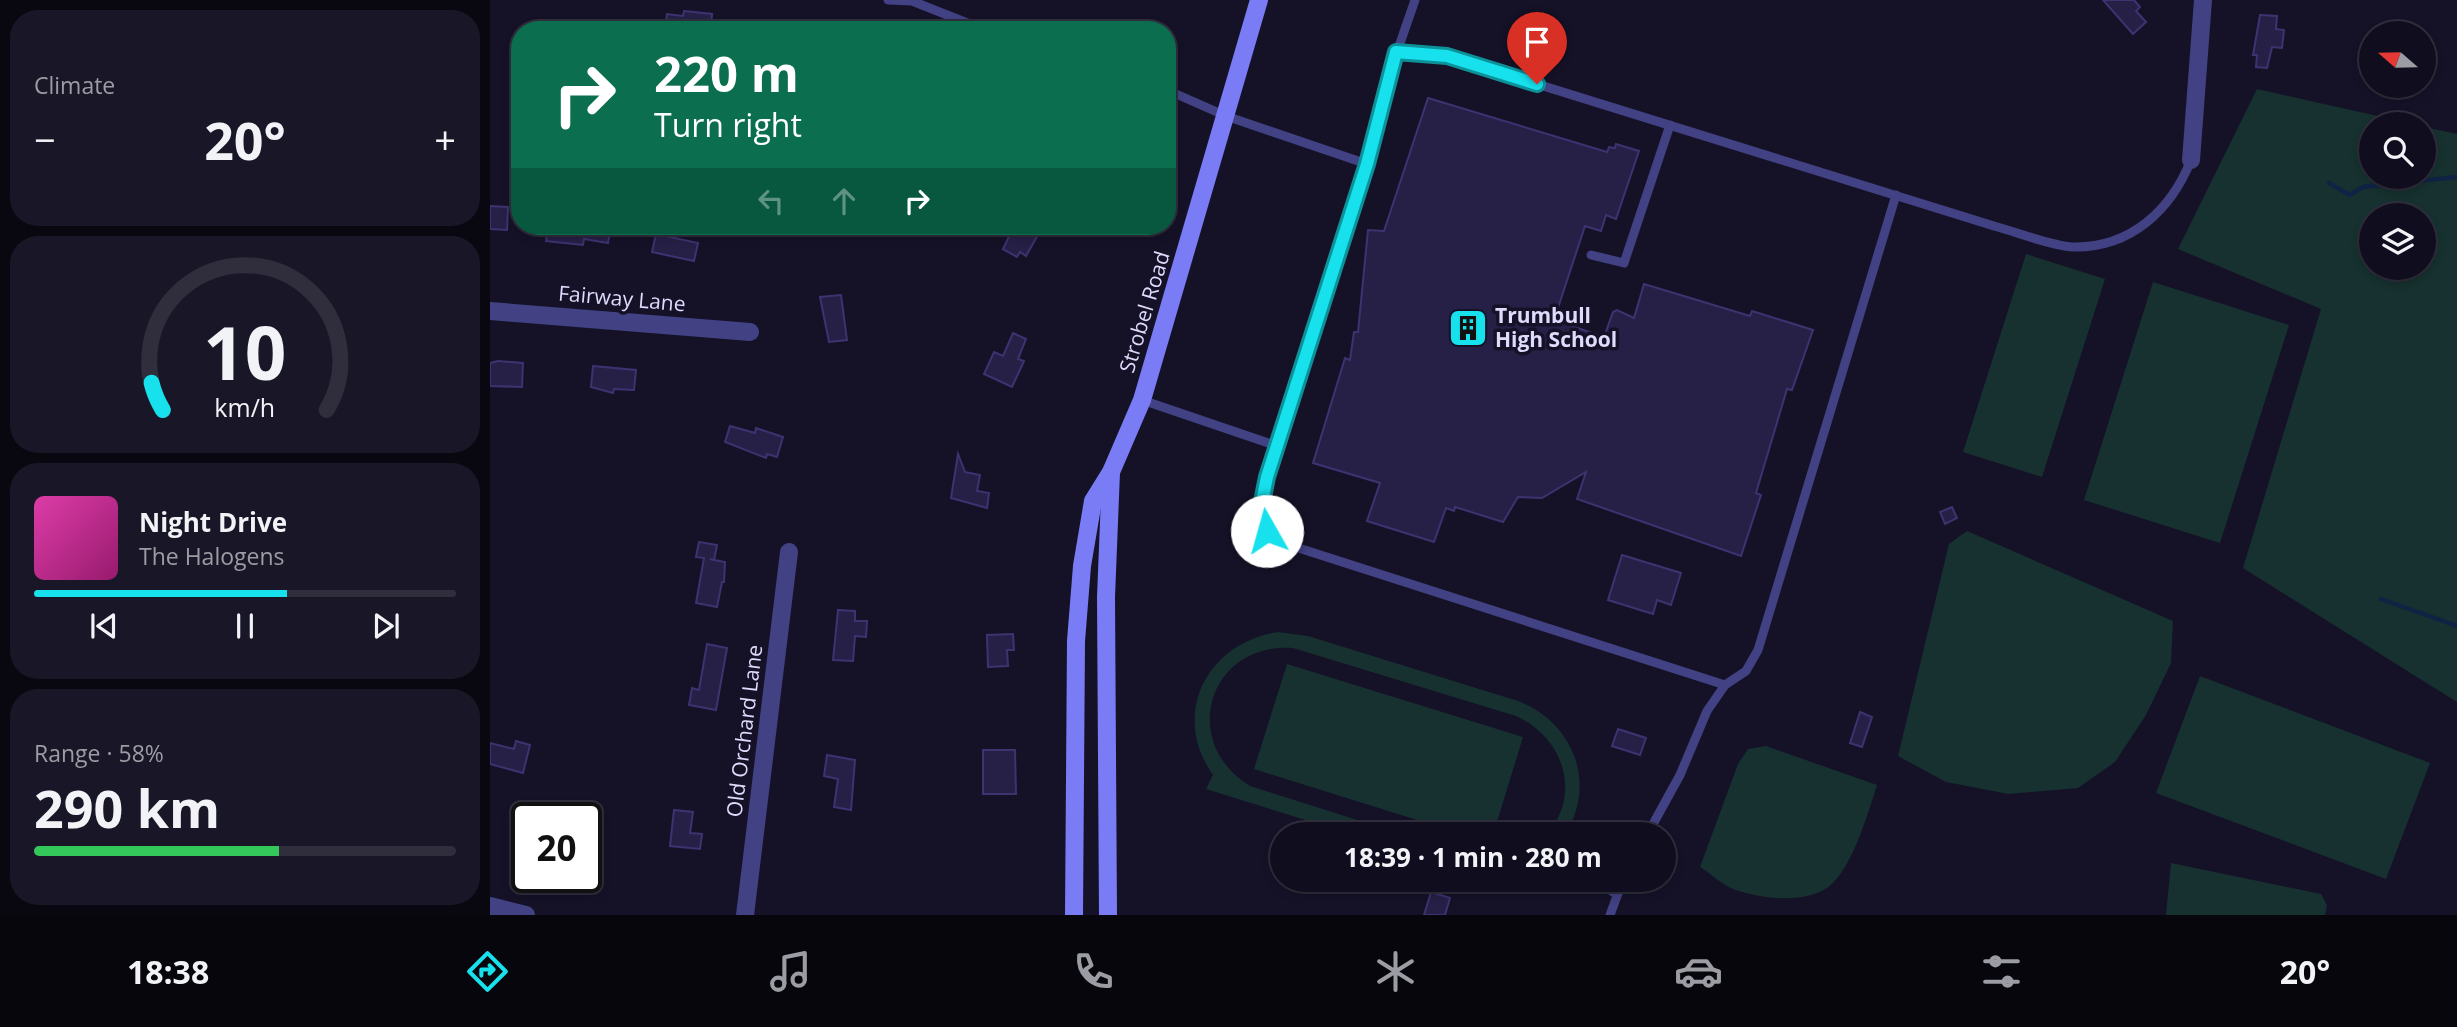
<!DOCTYPE html>
<html lang="en">
<head>
<meta charset="utf-8">
<style>
  :root { --surface:#100e1e; --page:#191727; --text:#f1f3f6; --muted:#9c9ca4; --line:#302e3c; --accent:#16e1ed }
  body { margin:0; font-family:"Open Sans",sans-serif; background:var(--page); color:var(--text); height:100vh; display:flex; flex-direction:column; font-size:26px; white-space:nowrap }
  * { box-sizing:border-box; margin:0 }
  p { font-size:23px; color:var(--muted) }
  .icon { flex:none; width:38px; height:38px; fill:none; stroke:currentColor; stroke-width:2; stroke-linecap:round; stroke-linejoin:round }
  .map { position:relative; flex:1; overflow:hidden }
  .side { display:flex; flex-direction:column; gap:10px; padding:10px; background:#090810; width:490px }
  .side>* { flex:none }
  .banner { position:absolute; left:21px; top:21px; width:665px; height:214px; border-radius:28px; box-shadow:0 4px 10px #0003,0 0 0 2px var(--line); background:#0b6e4f; color:#fff; overflow:hidden }
  .needle { width:46px; rotate:290deg }
  .buttons { position:absolute; left:1869px; top:21px; display:grid; gap:14px }
  .buttons a { display:grid; place-items:center; width:77px; height:77px; border-radius:50%; background:var(--surface); box-shadow:0 4px 10px #0003,0 0 0 2px var(--line); font-size:35px }
  .speed { position:absolute; left:21px; top:802px; display:flex; gap:14px; font-size:35px; font-weight:700; text-align:center }
  .speed>* { display:grid; place-content:center; width:91px; height:91px; border-radius:50%; background:var(--surface); box-shadow:0 4px 10px #0003,0 0 0 2px var(--line); line-height:1 }
  .speed .limit { border:4px solid #111; border-radius:10px; background:#fff; color:#111 }
  .pin { position:absolute; display:grid; place-items:center; width:60px; height:60px; color:#fff; margin:-72px -30px; border-radius:50% 50% 50% 0; rotate:-45deg; box-shadow:0 0 7px #0007 }
  .pin .icon { rotate:45deg }
  .me { position:absolute; width:77px; margin:-38px; rotate:353deg; stroke-linejoin:round; filter:drop-shadow(0 0 5px #0008) }
  .turn { display:flex; align-items:center; gap:24px; height:147px; padding:0 28px; font-size:32px }
  .turn .icon { width:91px; height:91px; stroke-width:2.5 }
  .turn b { display:block; font-size:49px; line-height:60px }
  .lanes { display:flex; align-items:center; height:66px; padding:0 28px; background:#0003; justify-content:center; gap:35px; direction:ltr }
  .lanes .off { opacity:.35 }
  .big { font-size:52px; font-weight:700; line-height:1.1 }
  .side .widget { flex:1; display:flex; flex-direction:column; justify-content:center; gap:10px; min-width:0; padding:0 24px; border-radius:28px; background:var(--page) }
  .side .dial { align-items:center; gap:0 }
  .dial svg { height:182px; overflow:visible; fill:none; stroke:var(--line); stroke-width:7; stroke-linecap:round; text-anchor:middle }
  .dial text { fill:var(--text); stroke:none }
  .song { display:flex; align-items:center; gap:21px }
  .cover { width:84px; height:84px; border-radius:10px; background:linear-gradient(135deg,hsl(320 70% 55%),hsl(320 70% 35%)) }
  .played { height:7px; border-radius:4px; background:linear-gradient(90deg,var(--accent) 60%,var(--line) 60%) }
  .keys { display:flex; justify-content:space-around; direction:ltr }
  .heat { display:flex; justify-content:space-between; align-items:center; font-size:38px; direction:ltr }
  .charge { height:10px; border-radius:5px; background:linear-gradient(90deg,#34c759 58%,var(--line) 0) }
  .trip { position:absolute; left:780px; top:822px; width:406px; height:70px; border-radius:35px; background:var(--surface); box-shadow:0 4px 10px #0003,0 0 0 2px var(--line); font-weight:700; line-height:70px; text-align:center }
  .tabs { display:flex; height:112px; justify-content:space-around; align-items:center; background:#06060c; color:var(--muted) }
  .tabs .icon { width:49px; height:49px }
  .tabs .selected { color:var(--accent) }
  .tabs b { font-size:32px; color:var(--text) }
  main { display:flex; flex:1; min-height:0 }
  .map>svg:first-child { display:block }
  .green { fill:#16312f; fill-rule:evenodd }
  .lines { fill:none; stroke-linecap:round; stroke-linejoin:round }
  .stream { stroke:#0f2444; stroke-width:4.5 }
  .building { fill:#262047; stroke:#3d3371; stroke-width:2 }
  .lane { stroke:#414183; stroke-width:9 }
  .street { stroke:#414183; stroke-width:18 }
  .secondary { stroke:#7a7cf5; stroke-width:18 }
  .route-casing { stroke:#0e929a; stroke-width:18 }
  .route { stroke:#16e1ed; stroke-width:12 }
  .labels { text-anchor:middle; stroke-width:7; stroke-linejoin:round; paint-order:stroke }
  .street-label { font-size:21px; fill:#dedbfc; stroke:#151228 }
  .poi-label { font-size:21px; font-weight:bold; fill:#dedbfc; stroke:#151228; text-anchor:start }
</style>
</head>
<body>
<main>
<section class="side">
<div class="widget"><p>Climate</p>
<div class="heat"><a>−</a><b class="big">20°</b><a>+</a></div>
</div>
<div class="widget dial"><svg viewBox="0 0 100 80">
<path d="M14 69A42 42 0 1 1 86 69"/>
<path d="M14 69A42 42 0 0 1 9 57" stroke="#16e1ed"/>
<text x="50" y="56" font-size="32" font-weight="700">10</text>
<text x="50" y="72" font-size="11">km/h</text>
</svg></div>
<div class="widget">
<div class="song"><i class="cover"></i><div><b>Night Drive</b><p>The Halogens</p></div></div>
<div class="played"></div>
<div class="keys"><svg class="icon" aria-label="previous" viewBox="0 0 24 24"><path d="M18 5L8 12l10 7zM5 5v14"/></svg><svg class="icon" aria-label="pause" viewBox="0 0 24 24"><path d="M8 5v14M16 5v14"/></svg><svg class="icon" aria-label="next" viewBox="0 0 24 24"><path d="M6 5l10 7-10 7zM19 5v14"/></svg></div>
</div>
<div class="widget"><p>Range · 58%</p><b class="big">290 km</b><div class="charge"></div></div>
</section>
<div class="map">
<svg width="1967" height="915" viewBox="0 0 1967 915">
  <rect width="100%" height="100%" fill="#151228"/>
  <g class="green">
    <path d="M1767,89l156,35h-42v53h53v-50l33,7v568l-214,-134 78,-259 -143,-60zM1881,215h53v53h-53z"/>
    <path d="M1536,254l79,25 -63,198 -79,-25z"/>
    <path d="M1663,282l136,43 -69,218 -136,-43z"/>
    <path d="M1477,531l206,90 -2,42 -25,52 -31,47 -37,26 -69,6 -63,-12 -48,-26 51,-212z"/>
    <path d="M788,632l30,4 210,65c56,22 79,82 47,134h-19c37,-41 17,-98 -30,-119l-223,-68c-84,-6 -115,94 -43,138l154,49h-50l-148,-46 7,-14c-43,-61 -6,-132 65,-143z"/>
    <path d="M797,664l236,73 -30,98h-28l-211,-66z"/>
    <path d="M1710,676l230,87 -44,116 -230,-86z"/>
    <path d="M1276,746l111,39c-9,28 -23,77 -44,98 -22,23 -76,16 -102,5 -11,-5 -21,-15 -31,-21l38,-103 10,-15z"/>
    <path d="M1681,863l150,31 6,11 -2,10h-159z"/>
  </g>
  <g class="lines">
    <g class="stream">
      <path d="M1839,183l21,12 13,-8 94,-10"/>
      <path d="M1891,599l76,27"/>
    </g>
  </g>
  <g class="building">
    <path d="M1613,0h31l6,7 -4,4 10,11 -13,12z"/>
    <path d="M194,11l28,3 -1,16h-46l2,-16 16,2z"/>
    <path d="M1770,15l17,1 -1,13 8,1 -2,18 -10,-1 -5,21 -11,-1 1,-12h-4z"/>
    <path d="M938,98l179,54 2,-5 6,1 1,-4 23,7 -23,68 -10,-4 -5,16 -16,-5 -31,94 50,17 9,-25 4,-2 17,8 10,-34 106,32 2,-5 61,19 -21,60 -5,-1 -31,104 5,2 -20,61 -164,-57 9,-27 -44,26 -24,-1 -15,25 -48,-15 -1,4 -8,-3 -12,34 -67,-21 13,-38 -67,-20 32,-105 5,2 4,-28h4l10,-102 16,1z"/>
    <path d="M0,206l18,1 -1,23 -17,-1z"/>
    <path d="M58,226h63l-3,17 -24,-4 -1,6 -37,-4z"/>
    <path d="M524,226h26l-4,8 2,1 -12,21 -6,-4 -3,5 -14,-8z"/>
    <path d="M166,234l42,9 -4,18 -42,-9z"/>
    <path d="M351,295l6,45 -18,2 -9,-45z"/>
    <path d="M523,333l13,6 -8,20 6,2 -12,26 -28,-13 10,-22 9,4z"/>
    <path d="M8,361l25,2 -1,24 -32,-1v-23z"/>
    <path d="M103,366l43,4 -2,20 -20,-1 -1,4 -22,-6z"/>
    <path d="M240,426l25,7 1,-5 27,9 -6,20 -10,-3 -1,4 -41,-16z"/>
    <path d="M468,454l7,18 15,3 -3,16 12,2 -2,15 -36,-10z"/>
    <path d="M1462,507l5,11 -12,6 -5,-12z"/>
    <path d="M209,542l18,3 -3,15 -4,-1 15,3 -1,20h-2l-5,25 -21,-4 8,-45 -8,-1z"/>
    <path d="M1132,555l59,18 -10,32 -14,-5 -4,14 -45,-14z"/>
    <path d="M348,610l17,1v10h12l-1,16 -11,-1 -2,25 -20,-1z"/>
    <path d="M523,634l1,16h-7l1,16 -20,1 -1,-32z"/>
    <path d="M217,644l20,4 -11,62 -27,-5 3,-17 7,2z"/>
    <path d="M1370,712l12,5 -10,30 -12,-4z"/>
    <path d="M1128,729l28,9 -6,17 -28,-9z"/>
    <path d="M26,741l14,4 -7,28 -33,-9v-21l24,6z"/>
    <path d="M493,750h32l1,44h-33z"/>
    <path d="M337,755l28,5 -4,50 -17,-3 4,-28 -14,-3z"/>
    <path d="M184,810l19,2 -3,21 12,1 -2,15 -30,-3z"/>
    <path d="M941,892l19,6 -5,17h-21z"/>
  </g>
  <g class="lines">
    <g class="lane">
      <path d="M398,0l24,1 73,29"/>
      <path d="M907,52l18,-52"/>
      <path d="M677,90l59,26 141,48 30,-112 50,4 547,170c23,6 57,20 79,21 58,1 98,-37 118,-87"/>
      <path d="M877,164l-100,313 -6,30 6,24 16,12 442,142"/>
      <path d="M1101,255l33,8 46,-138"/>
      <path d="M652,400l135,46"/>
      <path d="M1157,835l33,-60 27,-64 18,-26 21,-14 12,-21 138,-455"/>
      <path d="M1106,880l20,14"/>
      <path d="M1120,915l13,-35"/>
    </g>
    <g class="street">
      <path d="M1701,160l12,-160"/>
      <path d="M0,311l260,21"/>
      <path d="M0,906l36,9"/>
      <path d="M255,915l44,-363"/>
    </g>
    <g class="secondary">
      <path d="M584,915l2,-274 6,-75 11,-65 18,-29 31,-72 117,-400"/>
      <path d="M618,915l-2,-318 5,-125"/>
    </g>
  </g>
  <g class="lines">
    <g class="route-casing">
      <path id="route" d="M777,531l-6,-24 6,-30 100,-313 29,-112 51,4 90,28"/>
    </g>
    <use href="#route" class="route"/>
  </g>
  <defs>
    <g id="building-square" transform="scale(2.0125)"><rect x="-9" y="-9" width="18" height="18" rx="4" fill="#16e1ed" stroke="#151228"/><path d="M-4-6H4V6H1V3H-1V6H-4ZM-2.5-4.3h1.7v1.8h-1.7ZM.8-4.3h1.7v1.8H.8ZM-2.5-1h1.7V.8h-1.7ZM.8-1h1.7V.8H.8Z" fill="#111"/></g>
  </defs>
  <g fill-rule="evenodd">
    <use href="#building-square" x="978" y="328"/>
  </g>
  <g class="labels">
    <g class="street-label">
      <text transform="translate(132 299) rotate(5)" y="7">Fairway Lane</text>
      <text transform="translate(655 312) rotate(-73)" y="7">Strobel Road</text>
      <text transform="translate(255 731) rotate(-83)" y="7">Old Orchard Lane</text>
    </g>
    <g class="poi-label">
      <text x="1005" y="323">Trumbull<tspan x="1005" dy="24">High School</tspan></text>
    </g>
  </g>
</svg>
<div class="buttons">
<a><svg class="needle" viewBox="-14 -14 28 28"><path d="M0-13l5 13h-10z" fill="#e53935"/><path d="M0 13l5-13h-10z" fill="#9c9ca4"/></svg></a>
<a><svg class="icon" aria-label="search" viewBox="0 0 24 24"><circle cx="10" cy="10" r="6"/><path d="M15 15l6 6"/></svg></a>
<a><svg class="icon" aria-label="layers" viewBox="0 0 24 24"><path d="M12 4l9 5-9 5-9-5zM3 14l9 5 9-5"/></svg></a>
</div>
<div class="speed"><div class="limit">20</div></div>
<div class="pin" style="left:1047px;top:84px;background:#d93025"><svg class="icon" aria-label="arrive" viewBox="0 0 24 24"><path d="M6 21V4h12l-3 4 3 4H6"/></svg></div>
<svg class="me" style="left:777px;top:531px" viewBox="-20 -20 40 40"><circle r="19" fill="#fff"/><path d="M0-13L10 11 0 6-10 11z" fill="#16e1ed"/></svg>
<div class="trip">18:39 · 1 min · 280 m</div>
<div class="banner">
<div class="turn"><svg class="icon" aria-label="right" viewBox="0 0 24 24"><path d="M7 20v-9h11M14 6l5 5-5 5"/></svg><div><b>220 m</b>Turn right</div></div>
<div class="lanes"><svg class="icon off" aria-label="left" viewBox="0 0 24 24"><path d="M17 20v-9H6M10 6l-5 5 5 5"/></svg><svg class="icon off" aria-label="ahead" viewBox="0 0 24 24"><path d="M12 20V5M6 11l6-6 6 6"/></svg><svg class="icon" aria-label="right" viewBox="0 0 24 24"><path d="M7 20v-9h11M14 6l5 5-5 5"/></svg></div>
</div>
</div>
</main>
<nav class="tabs">
<b>18:38</b>
<svg class="icon selected" aria-label="directions" viewBox="0 0 24 24"><path d="M12 3l9 9-9 9-9-9zM9 14v-3h6M13 9l2 2-2 2"/></svg>
<svg class="icon" aria-label="music" viewBox="0 0 24 24"><path d="M9 18V5l10-2v13"/><circle cx="6" cy="18" r="3"/><circle cx="16" cy="16" r="3"/></svg>
<svg class="icon" aria-label="phone" viewBox="0 0 24 24"><path d="M5 4h4l2 5-3 2q2 4 5 5l2-3 5 2v4C11 20 4 13 5 4z"/></svg>
<svg class="icon" aria-label="climate" viewBox="0 0 24 24"><path d="M12 3v18M4 7l16 10M4 17L20 7"/></svg>
<svg class="icon" aria-label="car" viewBox="0 0 24 24"><path d="M5 17H2v-5l4-1 3-4h7l3 4 3 1v5h-3M9 17h6M6 11h13"/><circle cx="7" cy="17" r="2"/><circle cx="17" cy="17" r="2"/></svg>
<svg class="icon" aria-label="filters" viewBox="0 0 24 24"><path d="M4 7h16M4 17h16"/><circle cx="9" cy="7" r="2"/><circle cx="15" cy="17" r="2"/></svg>
<b>20°</b>
</nav>
</body>
</html>
